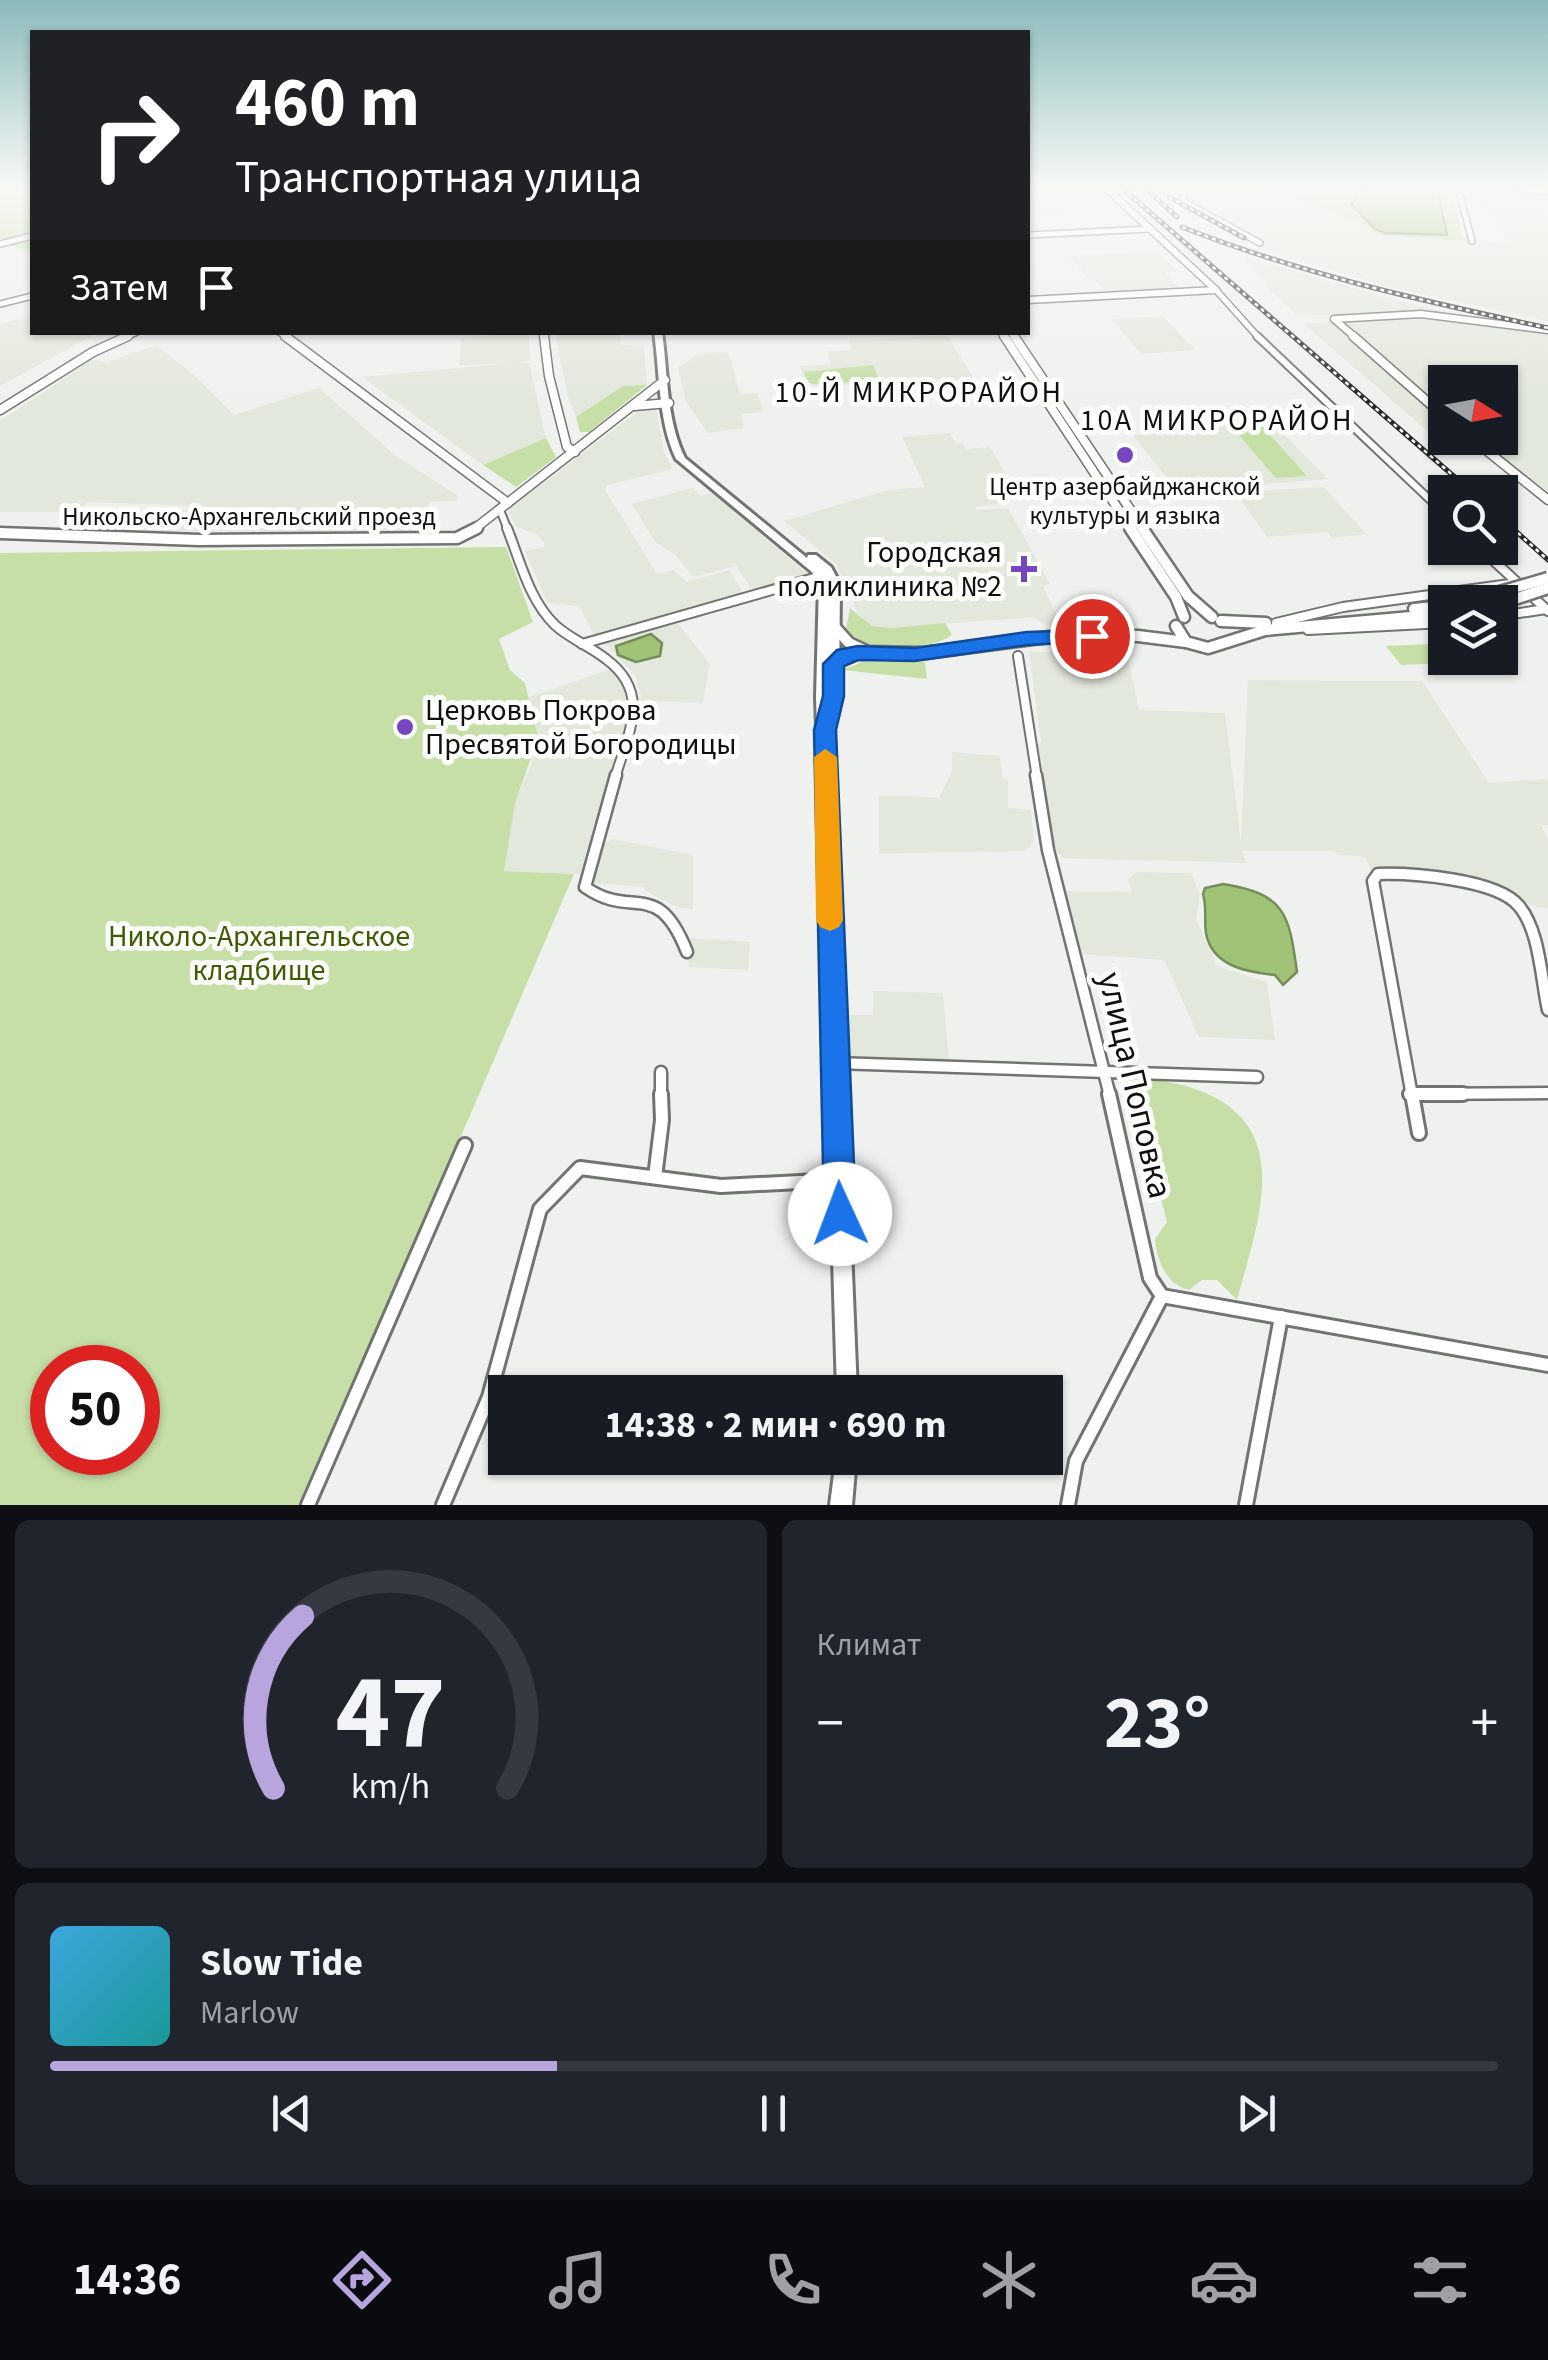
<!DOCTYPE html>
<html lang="ru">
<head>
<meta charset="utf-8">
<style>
  :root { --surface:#171b24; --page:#20242c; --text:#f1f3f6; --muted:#9ea1a6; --line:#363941; --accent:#b9a5dd }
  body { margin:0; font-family:"Source Sans 3",sans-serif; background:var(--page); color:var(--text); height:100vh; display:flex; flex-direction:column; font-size:38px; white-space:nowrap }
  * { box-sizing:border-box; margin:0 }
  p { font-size:32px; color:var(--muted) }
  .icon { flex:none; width:55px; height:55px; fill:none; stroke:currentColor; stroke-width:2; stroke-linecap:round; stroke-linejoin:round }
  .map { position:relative; height:1505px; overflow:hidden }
  .drawer { display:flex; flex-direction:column; gap:15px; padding:15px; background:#0d0f14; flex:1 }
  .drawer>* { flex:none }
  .banner { position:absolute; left:30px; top:30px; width:1000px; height:305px; border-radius:0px; box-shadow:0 2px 8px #0004; background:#202124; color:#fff; overflow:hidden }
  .needle { width:65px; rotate:101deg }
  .fabs { position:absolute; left:1428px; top:365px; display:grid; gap:20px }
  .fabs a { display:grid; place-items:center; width:90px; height:90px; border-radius:0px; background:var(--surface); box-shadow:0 2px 8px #0004; font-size:50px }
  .speed { position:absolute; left:30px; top:1345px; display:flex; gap:20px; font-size:50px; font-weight:700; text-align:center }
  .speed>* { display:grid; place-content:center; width:130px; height:130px; border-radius:50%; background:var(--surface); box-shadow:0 2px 8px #0004; line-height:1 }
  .speed .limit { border:15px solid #d22; background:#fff; color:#111 }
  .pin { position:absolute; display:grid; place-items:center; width:85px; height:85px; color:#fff; margin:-42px; border:5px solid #fff; border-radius:50%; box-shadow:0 2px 10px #0007 }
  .me { position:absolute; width:110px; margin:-55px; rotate:358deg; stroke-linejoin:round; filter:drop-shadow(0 0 8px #0008) }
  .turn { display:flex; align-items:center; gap:35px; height:210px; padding:0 40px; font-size:45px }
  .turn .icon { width:130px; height:130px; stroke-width:2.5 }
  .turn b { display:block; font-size:70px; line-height:85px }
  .then { display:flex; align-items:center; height:95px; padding:0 40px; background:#0003; gap:20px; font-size:38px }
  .big { font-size:75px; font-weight:700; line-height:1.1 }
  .drawer .tile { flex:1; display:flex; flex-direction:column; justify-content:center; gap:15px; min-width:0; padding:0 35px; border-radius:15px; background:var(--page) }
  .drawer .dial { align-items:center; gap:0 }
  .dial svg { height:260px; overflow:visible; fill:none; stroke:var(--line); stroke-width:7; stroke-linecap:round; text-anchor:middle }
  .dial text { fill:var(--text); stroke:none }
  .song { display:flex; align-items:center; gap:30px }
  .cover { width:120px; height:120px; border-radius:15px; background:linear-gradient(135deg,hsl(200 70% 55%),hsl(180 70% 35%)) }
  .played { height:10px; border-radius:5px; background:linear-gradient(90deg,var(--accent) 35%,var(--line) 35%) }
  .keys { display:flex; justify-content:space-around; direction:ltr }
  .heat { display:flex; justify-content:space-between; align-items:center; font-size:55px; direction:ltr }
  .drawer .tiles { flex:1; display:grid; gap:15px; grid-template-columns:1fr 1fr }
  .tile:last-child { grid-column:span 2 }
  .trip { position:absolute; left:488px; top:1375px; width:575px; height:100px; border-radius:0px; background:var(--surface); box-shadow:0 2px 8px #0004; font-weight:700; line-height:100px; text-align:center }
  .tab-bar { display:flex; height:160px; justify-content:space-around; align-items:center; background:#090b0e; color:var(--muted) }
  .tab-bar .icon { width:70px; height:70px }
  .tab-bar .active { color:var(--accent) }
  .tab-bar b { font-size:45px; color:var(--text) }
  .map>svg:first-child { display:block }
  .built { fill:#e3e8dd }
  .green { fill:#c5dfa7; fill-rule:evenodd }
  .water { fill:#a1c377; stroke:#758d58; stroke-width:2.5 }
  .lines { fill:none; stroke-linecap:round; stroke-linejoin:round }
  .minor-far4-casing { stroke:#727471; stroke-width:8 }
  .minor-far3-casing { stroke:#727471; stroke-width:10 }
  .minor-far2-casing { stroke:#727471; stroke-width:12 }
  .minor-far1-casing { stroke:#727471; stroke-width:15 }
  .minor-casing { stroke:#727471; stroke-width:18 }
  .tertiary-far2-casing { stroke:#727471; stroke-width:9 }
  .tertiary-far1-casing { stroke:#727471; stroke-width:11 }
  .tertiary-casing { stroke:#727471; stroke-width:15 }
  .secondary-casing { stroke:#727471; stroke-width:6 }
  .minor-far4 { stroke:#fff; stroke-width:5 }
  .minor-far3 { stroke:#fff; stroke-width:6 }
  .minor-far2 { stroke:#fff; stroke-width:8 }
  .minor-far1 { stroke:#fff; stroke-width:10 }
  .minor { stroke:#fff; stroke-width:12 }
  .tertiary-far2 { stroke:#fff; stroke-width:6 }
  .tertiary-far1 { stroke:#fff; stroke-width:8 }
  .tertiary { stroke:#fff; stroke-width:10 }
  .secondary { fill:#fff; fill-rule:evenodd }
  .rail-casing { stroke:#262726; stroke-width:5 }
  .rail { stroke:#fdfffb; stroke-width:2.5; stroke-dasharray:4; stroke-linecap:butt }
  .tertiary-bridge-casing { stroke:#727471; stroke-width:15; stroke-linecap:butt }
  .tertiary-bridge { stroke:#fff; stroke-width:10 }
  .route { fill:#1a73e8; stroke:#114b97; stroke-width:2.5 }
  .slow { fill:#f59e0b }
  .poi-dot { fill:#7546be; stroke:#fdfffb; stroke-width:4 }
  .labels { text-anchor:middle; stroke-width:10; stroke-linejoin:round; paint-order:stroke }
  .far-poi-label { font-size:25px; fill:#0f100f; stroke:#fdfffb }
  .far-street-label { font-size:25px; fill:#0f100f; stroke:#fdfffb }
  .far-quarter-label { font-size:30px; letter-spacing:2.5px; fill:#0f100f; stroke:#fdfffb }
  .poi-label { font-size:30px; fill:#0f100f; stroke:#fdfffb; text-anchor:end }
  .park-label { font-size:30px; fill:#3e5b04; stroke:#fdfffb }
  .near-street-label { font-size:35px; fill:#0f100f; stroke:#fdfffb }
</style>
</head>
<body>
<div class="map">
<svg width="1548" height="1505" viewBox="0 0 1548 1505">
  <rect width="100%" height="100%" fill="#eff1ee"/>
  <g class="built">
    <path d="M1181,188h80l100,35 18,12 134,9 -37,-52 72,2v127l-163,-35 -105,-32 -26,-10 11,-6 -68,-29 -12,-9 3,-6z"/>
    <path d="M1068,193l21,21 -56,3 -5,-7v-15z"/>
    <path d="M1157,251l20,20 -12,1 15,16 -74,4 -11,-12h-6l-20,-24z"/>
    <path d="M1248,258l155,44 45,10 -150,4 -33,-30 3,-1 -25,-26z"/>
    <path d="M32,316v16l65,1 -97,53v-62z"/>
    <path d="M1163,316l32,34 -54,4 -29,-35z"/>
    <path d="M1426,318l122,16v163l-73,-59h25v-56h-55v31l-101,-90z"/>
    <path d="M1329,321l116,101v16h19l9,7 -27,2 -142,-123z"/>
    <path d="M529,333l1,28 -7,1 6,1 17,75 -63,27 -121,-88 150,-14 -53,2 3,-28z"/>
    <path d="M555,333h65l1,12 23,1 3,39 -24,1 -47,31 -8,-20z"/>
    <path d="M947,335l29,47 -102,8 -3,-6 -51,3 -14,-3 -6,-18 31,-2 -4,-13 25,-1 -3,-9z"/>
    <path d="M156,345l37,29 41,41 85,-27 77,68 62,40 -1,5 -27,1 -12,30 -311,-1 13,-15 12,-5 136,-2 -180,-7 -13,10h-75v-91l92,-61 15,2z"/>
    <path d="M728,352l12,42 17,-1 6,19 -22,2 3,14 -36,5 -22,-31 -8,-34 18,-13z"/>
    <path d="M641,409l15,1 8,42 9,17 -66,16 -2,5 52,84 16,-4 14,12 42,-12 15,24 -150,41 -14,-28 -33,-5 -22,-51 19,-4v-4l-6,-8 -23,-9 -7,-16z"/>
    <path d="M1261,411l67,68 -151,12 -44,-56 65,-5 11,-15z"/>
    <path d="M950,433l6,11h7l3,5 24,-2 15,26 -13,2 15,28 -32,4 2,3 31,-2 42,76 -7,2 13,28 12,-1 2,10 -23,3 -14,-9 -143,11 -18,-2 -15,-14 -21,-48 -52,-43 104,-31 37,-3 -23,-50z"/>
    <path d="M1324,487l42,47 -34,4 -5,-6 -60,5 -32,-45z"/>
    <path d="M693,488l7,8 12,-3 97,82 -56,16 -17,-25 -43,11 -18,-23 -20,-12 -23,-38z"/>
    <path d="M675,620l35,44 -7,39 -61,-2 -6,-25 -33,-35z"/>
    <path d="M1029,651l99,6 11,53 86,3 16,130 7,-163 174,1 67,102 59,-4v46h-7l7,14v70l-18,-4 -23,-15 -122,-22 -15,1 -3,-9 -7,-4 -23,-1 -2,-4h-93l4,12 -182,-5 -8,-6 -19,-107 4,-3z"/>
    <path d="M614,668l16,21 -2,34 -44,151 -80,-3 11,-68 18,-44 -6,-61z"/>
    <path d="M952,752l48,4 3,23 5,1v28l23,2 3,31 -4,6 -7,4 -144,3v-59l60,3 13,-27z"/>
    <path d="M613,839l80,16v54l-16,-2 -32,-16v-4l-53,-4 12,-39z"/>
    <path d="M1136,872l55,1 9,22 -4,24 21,47 50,16 8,58 -76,-3 -35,-77 -82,-6 -16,-63 66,1 -4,-12z"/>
    <path d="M691,938l59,4 -2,28 -60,-3z"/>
    <path d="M873,991l70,2 6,67 -104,-2 -2,-43h30z"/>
  </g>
  <g class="green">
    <path d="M0,188h32v64l-32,-9z"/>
    <path d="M1261,188h190l11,48 6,5 -89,-6 -18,-12z"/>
    <path d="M873,365l5,12 -4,4 -60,3 -5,-1 -5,-11z"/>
    <path d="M647,385l-58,47h-9l-4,-15 47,-31z"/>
    <path d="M1260,424l47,52 -31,2 -45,-52z"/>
    <path d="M546,438l10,19 -40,30 -33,-22z"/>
    <path d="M506,547l27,75 -34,17 11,31 15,13 13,55 -23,65 -11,68 70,3 -272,631h-302v-952zM52,1368h86v84h-86z"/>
    <path d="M850,608l22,18 19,2 54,-5 7,12c-22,16 -87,20 -106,-5z"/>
    <path d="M1430,644l15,19 -44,2 -15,-19z"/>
    <path d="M863,662h62l2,17 -85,-9z"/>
    <path d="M1117,1076c23,3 47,4 69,10 113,33 73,131 51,214l-20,-20h-15l-13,10c-23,-6 -32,-29 -34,-51l12,-17 -8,-32 -13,-2 -9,-34 19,-9 -9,-24 -10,-5 -2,-27z"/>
  </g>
  <g class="water">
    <path d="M1365,188h72l10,47 -62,-2 -10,-4 -24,-25z"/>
    <path d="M651,634l11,9 -2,13 -24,6 -18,-7 -2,-9z"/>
    <path d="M1223,884c62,10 66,29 74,88l-14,13 -8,-10c-29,-3 -63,-9 -69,-42 -2,-13 1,-26 -3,-39l2,-6z"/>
  </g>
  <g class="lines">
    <g class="minor-far4-casing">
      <g id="minor-far4">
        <path d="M1178,188l6,5 -1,8 77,42"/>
        <path d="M1458,188l14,53"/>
        <path d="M1516,188l32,4"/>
        <path d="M1028,235l122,-6"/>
        <path d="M0,244l32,-8"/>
        <path d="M1216,290l43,48"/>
        <path d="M0,304l32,-8"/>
      </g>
    </g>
    <g class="minor-far3-casing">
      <g id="minor-far3">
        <path d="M1257,336l188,178"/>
        <path d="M500,510l8,20"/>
      </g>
    </g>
    <g class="minor-far2-casing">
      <g id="minor-far2">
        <path d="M507,528c13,32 22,72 48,97 15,14 35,21 51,34 46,34 22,74 9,119"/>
        <path d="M1480,548l68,63"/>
        <path d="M1500,616l46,-7"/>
        <path d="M1276,623l67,-16 174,-24"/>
        <path d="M1308,630l137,-7"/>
        <path d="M582,644l239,-68"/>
        <path d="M1018,656l19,122"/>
      </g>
    </g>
    <g class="minor-far1-casing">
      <g id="minor-far1">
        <path d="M616,775l-31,112c48,34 72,-11 102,65"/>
        <path d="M1036,775l12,75 62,246"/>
        <path d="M835,1063l422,14"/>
        <path d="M1410,1094l138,-1"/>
        <path d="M661,1096v-24"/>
        <path d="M1412,1096l-39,-215 5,-7c33,-1 119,5 141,32 21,25 22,73 29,104"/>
      </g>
    </g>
    <g class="minor-casing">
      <g id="minor">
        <path d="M1109,1094l41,184 12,18"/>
        <path d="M1410,1094h53"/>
        <path d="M1412,1094l7,39"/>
        <path d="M655,1177l7,-57 -1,-26"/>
        <path d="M1162,1296l386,69"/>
        <path d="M308,1505l157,-360"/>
        <path d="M443,1505l46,-108 51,-188 40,-41 141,18 118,-6"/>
        <path d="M1068,1505l8,-44 86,-165"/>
        <path d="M1246,1505l35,-188"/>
      </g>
    </g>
    <g class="tertiary-far2-casing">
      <g id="tertiary-far2">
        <path d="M1106,188l110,102"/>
        <path d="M1028,300l188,-10"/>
        <path d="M280,332l9,6"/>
        <path d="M544,332v6"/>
        <path d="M1001,332l4,6"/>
        <path d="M1011,332l4,6"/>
        <path d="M122,338l14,-6"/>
        <path d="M1356,338l-22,-19 87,-5 127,16"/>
      </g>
    </g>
    <g class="tertiary-far1-casing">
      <g id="tertiary-far1">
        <path d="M285,336l223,167"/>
        <path d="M544,336l5,40 18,71 8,5"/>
        <path d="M1004,336l128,194"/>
        <path d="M1014,336l130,194"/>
        <path d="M1353,336l92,81"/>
        <path d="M634,406l35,-3"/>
        <path d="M0,410l93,-58 35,-16"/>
        <path d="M1471,438l77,62"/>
        <path d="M473,530l192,-150"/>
      </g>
    </g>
    <g class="tertiary-casing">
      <g id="tertiary">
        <path d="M1130,528l46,69 8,20"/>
        <path d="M1142,528l46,68 24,21"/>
        <path d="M0,533l199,7 258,-2 20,-10"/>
        <path d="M1414,609l31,-3"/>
        <path d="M1221,621l45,2"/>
        <path d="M834,626l15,17 17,8"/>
        <path d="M1176,626l10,16 22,6 57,-18 180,-16"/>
        <path d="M834,664l26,-12 65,1 140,-18 73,1 48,6"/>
      </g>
    </g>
    <g class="secondary-casing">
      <g id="secondary">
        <path d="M654,332h8c6,41 4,88 23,126l122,100 1,-3h8l15,12 9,17 -1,112 -6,21 -4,4 28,671h-20l-21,-696 3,-112 -7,-12 -136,-113c-18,-38 -16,-85 -22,-127z"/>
        <path d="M836,1458h20l-4,47h-22z"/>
      </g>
    </g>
    <use href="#minor-far4" class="minor-far4"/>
    <use href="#minor-far3" class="minor-far3"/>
    <use href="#minor-far2" class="minor-far2"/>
    <use href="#minor-far1" class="minor-far1"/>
    <use href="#minor" class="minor"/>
    <use href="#tertiary-far2" class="tertiary-far2"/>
    <use href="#tertiary-far1" class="tertiary-far1"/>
    <use href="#tertiary" class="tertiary"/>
    <use href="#secondary" class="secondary"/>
    <g class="rail-casing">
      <g id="rail">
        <path d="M1122,188l350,304"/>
        <path d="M1145,188l32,29"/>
        <path d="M1169,197l75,41"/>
        <path d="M1182,227c119,47 241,74 366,101"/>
        <path d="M1500,517l48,43"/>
      </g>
    </g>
    <use href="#rail" class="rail"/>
    <g class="tertiary-bridge-casing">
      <g id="tertiary-bridge">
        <path d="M1465,602l83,-24"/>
        <path d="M1500,604l48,-16"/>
      </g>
    </g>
    <use href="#tertiary-bridge" class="tertiary-bridge"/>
  </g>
  <linearGradient id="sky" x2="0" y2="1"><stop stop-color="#8bbabb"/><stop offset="0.47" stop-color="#f8f9f7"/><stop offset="1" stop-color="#f8f9f7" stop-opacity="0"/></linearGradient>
  <rect width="1548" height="399" fill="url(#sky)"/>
  <path class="route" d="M1092,630l7,1v10l-72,4 -112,16 -57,-1 -14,6v30l-8,34 20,484 -4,12 -12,4 -11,-4 -5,-12 -10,-484 9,-34v-32l14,-14 21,-4 57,2 112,-16z"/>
  <path class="slow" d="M825,749l12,8 6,163 -4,7 -9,4 -10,-4 -4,-7 -2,-163z"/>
  <g class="poi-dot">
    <circle cx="1125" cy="455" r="10"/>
    <path d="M1019 554h10v10h10v10h-10v10h-10v-10h-10v-10h10z"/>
    <circle cx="405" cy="727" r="10"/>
  </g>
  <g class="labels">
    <g class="far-poi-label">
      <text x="1125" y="495">Центр азербайджанской<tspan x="1125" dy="29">культуры и языка</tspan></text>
    </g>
    <g class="far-street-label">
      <text x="249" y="525">Никольско-Архангельский проезд</text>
    </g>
    <g class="far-quarter-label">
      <text x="919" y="402">10-Й МИКРОРАЙОН</text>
      <text x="1217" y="430">10А МИКРОРАЙОН</text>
    </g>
    <g class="poi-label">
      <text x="1002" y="562">Городская<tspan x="1002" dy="34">поликлиника №2</tspan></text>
      <text x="425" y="720" text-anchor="start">Церковь Покрова<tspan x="425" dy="34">Пресвятой Богородицы</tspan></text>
    </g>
    <g class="park-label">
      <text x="259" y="946">Николо-Архангельское<tspan x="259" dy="34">кладбище</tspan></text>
    </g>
    <g class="near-street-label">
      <text transform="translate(1136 1085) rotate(77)" y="12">улица Поповка</text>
    </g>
  </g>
</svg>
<div class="fabs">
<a><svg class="needle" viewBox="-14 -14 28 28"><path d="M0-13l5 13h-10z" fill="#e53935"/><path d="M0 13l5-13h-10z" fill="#9ea1a6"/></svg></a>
<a><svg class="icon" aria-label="search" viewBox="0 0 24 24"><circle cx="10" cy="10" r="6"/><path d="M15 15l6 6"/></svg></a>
<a><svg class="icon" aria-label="layers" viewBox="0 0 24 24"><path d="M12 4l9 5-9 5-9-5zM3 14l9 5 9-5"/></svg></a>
</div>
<div class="speed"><div class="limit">50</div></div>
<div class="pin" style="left:1092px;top:636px;background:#d93025"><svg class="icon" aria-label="arrive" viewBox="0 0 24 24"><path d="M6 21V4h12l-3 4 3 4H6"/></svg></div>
<svg class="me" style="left:840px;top:1214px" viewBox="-20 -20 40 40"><circle r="19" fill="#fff"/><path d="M0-13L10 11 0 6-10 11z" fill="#1a73e8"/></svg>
<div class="trip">14:38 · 2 мин · 690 m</div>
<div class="banner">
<div class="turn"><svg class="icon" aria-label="right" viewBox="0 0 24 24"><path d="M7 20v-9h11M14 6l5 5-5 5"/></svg><div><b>460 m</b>Транспортная улица</div></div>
<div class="then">Затем<svg class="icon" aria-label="arrive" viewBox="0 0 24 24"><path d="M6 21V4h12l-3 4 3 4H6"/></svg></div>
</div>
</div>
<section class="drawer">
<div class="tiles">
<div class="tile dial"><svg viewBox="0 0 100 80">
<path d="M14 69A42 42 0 1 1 86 69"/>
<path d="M14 69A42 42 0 0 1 23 16" stroke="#b9a5dd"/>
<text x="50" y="56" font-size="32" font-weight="700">47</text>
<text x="50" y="72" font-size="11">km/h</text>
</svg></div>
<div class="tile"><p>Климат</p>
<div class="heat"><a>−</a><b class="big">23°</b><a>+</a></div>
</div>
<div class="tile">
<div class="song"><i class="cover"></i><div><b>Slow Tide</b><p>Marlow</p></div></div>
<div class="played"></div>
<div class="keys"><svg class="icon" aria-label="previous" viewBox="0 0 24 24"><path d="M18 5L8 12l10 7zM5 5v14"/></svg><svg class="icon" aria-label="pause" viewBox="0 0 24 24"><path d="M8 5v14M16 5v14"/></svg><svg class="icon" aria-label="next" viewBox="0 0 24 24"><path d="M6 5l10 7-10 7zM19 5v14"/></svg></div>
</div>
</div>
</section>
<nav class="tab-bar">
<b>14:36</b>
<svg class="icon active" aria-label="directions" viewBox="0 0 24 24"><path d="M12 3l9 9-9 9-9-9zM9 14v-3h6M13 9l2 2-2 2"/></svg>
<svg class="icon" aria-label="music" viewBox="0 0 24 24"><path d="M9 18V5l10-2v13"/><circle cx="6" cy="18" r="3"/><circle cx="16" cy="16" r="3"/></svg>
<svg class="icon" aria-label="phone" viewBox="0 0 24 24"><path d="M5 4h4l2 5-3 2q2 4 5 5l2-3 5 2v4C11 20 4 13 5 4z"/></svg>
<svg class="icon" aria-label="climate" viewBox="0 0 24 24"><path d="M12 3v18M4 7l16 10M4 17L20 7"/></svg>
<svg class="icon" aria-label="car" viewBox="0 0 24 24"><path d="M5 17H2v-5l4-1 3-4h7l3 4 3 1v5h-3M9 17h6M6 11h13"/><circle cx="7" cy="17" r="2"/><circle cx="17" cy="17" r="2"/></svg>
<svg class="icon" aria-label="filters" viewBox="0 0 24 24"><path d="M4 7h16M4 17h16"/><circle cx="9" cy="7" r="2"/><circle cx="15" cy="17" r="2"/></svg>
</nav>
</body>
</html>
